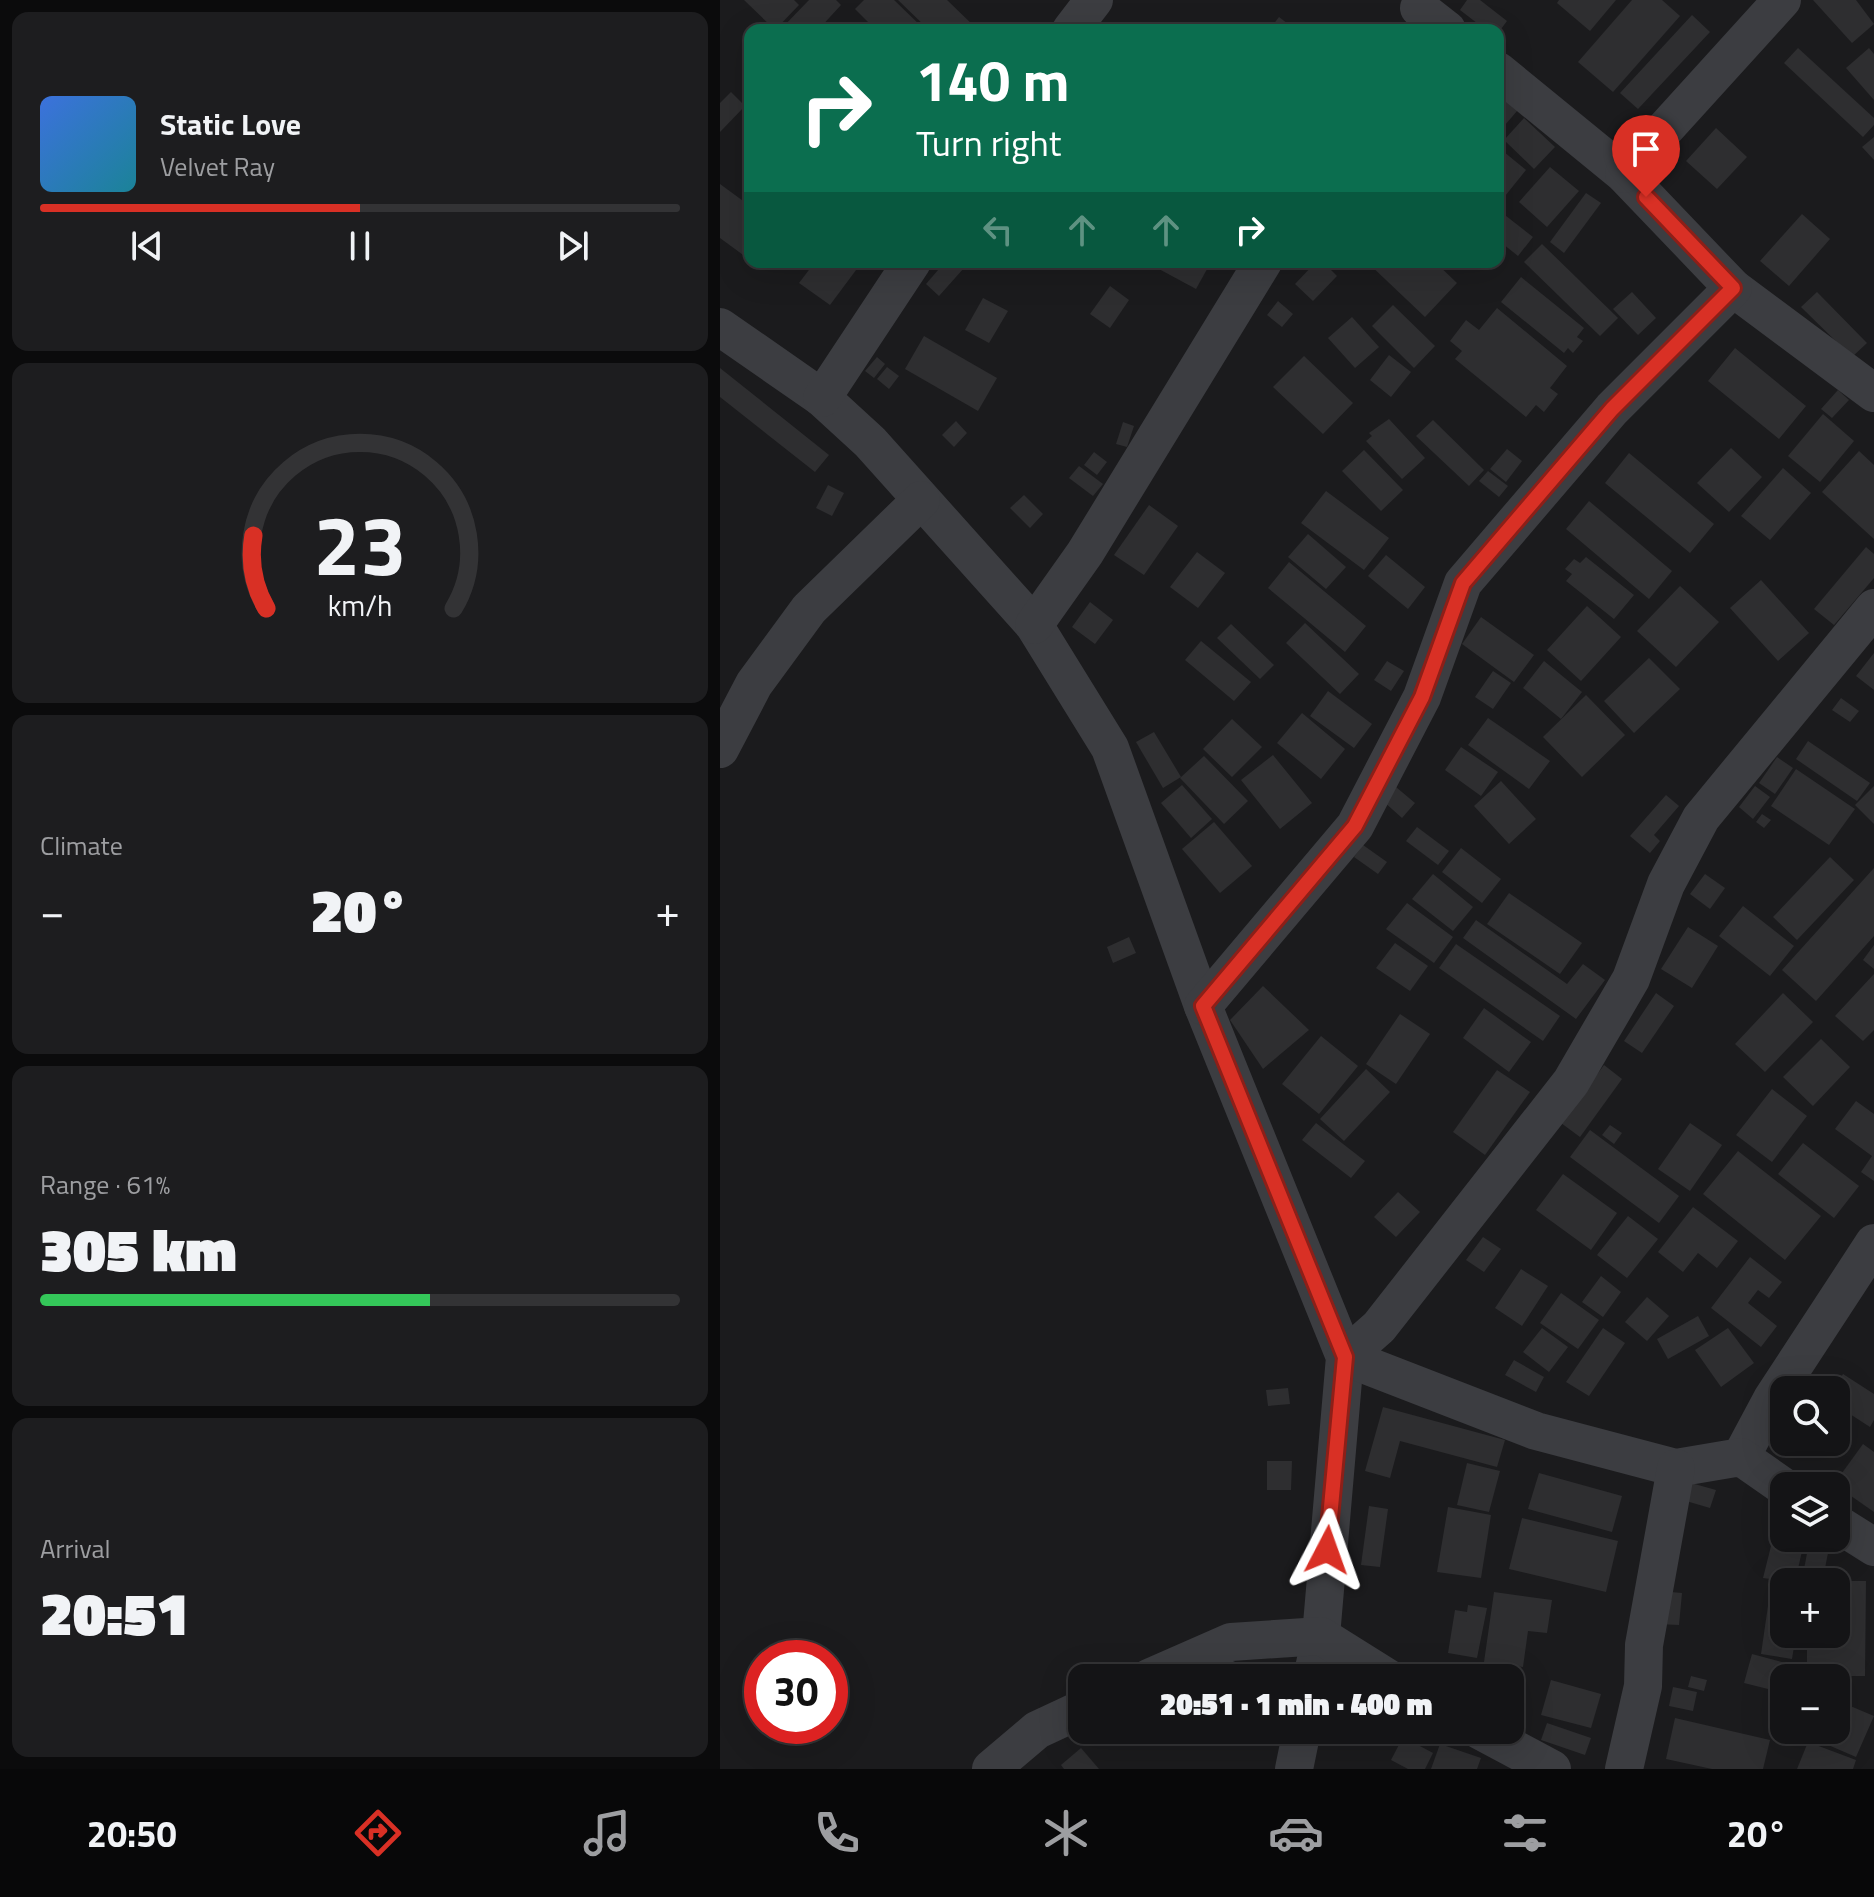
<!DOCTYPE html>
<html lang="en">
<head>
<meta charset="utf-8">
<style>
  :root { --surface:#141416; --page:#1d1d1f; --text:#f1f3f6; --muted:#9d9ea1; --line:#333335; --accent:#d93025 }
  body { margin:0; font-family:"Titillium Web",sans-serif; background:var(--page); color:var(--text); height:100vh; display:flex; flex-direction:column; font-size:30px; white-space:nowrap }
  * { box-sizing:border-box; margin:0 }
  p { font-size:26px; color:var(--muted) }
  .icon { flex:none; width:44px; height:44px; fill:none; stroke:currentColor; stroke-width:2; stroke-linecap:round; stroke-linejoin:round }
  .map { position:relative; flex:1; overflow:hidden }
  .details { display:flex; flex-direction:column; gap:12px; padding:12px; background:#0b0b0c; width:720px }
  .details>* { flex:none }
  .hud { position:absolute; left:24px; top:24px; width:760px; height:244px; border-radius:16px; box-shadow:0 8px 32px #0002,0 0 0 2px var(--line); background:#0b6e4f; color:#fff; overflow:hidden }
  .buttons { position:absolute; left:1050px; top:1376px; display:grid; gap:16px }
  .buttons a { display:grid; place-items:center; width:80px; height:80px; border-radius:16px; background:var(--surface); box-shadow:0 8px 32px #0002,0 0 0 2px var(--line); font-size:40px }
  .speed { position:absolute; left:24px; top:1640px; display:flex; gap:16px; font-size:40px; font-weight:700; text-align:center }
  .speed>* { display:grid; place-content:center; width:104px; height:104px; border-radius:50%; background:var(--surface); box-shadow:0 8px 32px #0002,0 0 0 2px var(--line); line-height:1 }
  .speed .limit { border:12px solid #d22; background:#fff; color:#111 }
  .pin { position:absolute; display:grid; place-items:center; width:68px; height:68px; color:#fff; margin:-82px -34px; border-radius:50% 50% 50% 0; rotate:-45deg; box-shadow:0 0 8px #0007 }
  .pin .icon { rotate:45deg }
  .me { position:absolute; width:88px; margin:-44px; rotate:4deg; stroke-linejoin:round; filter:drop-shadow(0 0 6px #0008) }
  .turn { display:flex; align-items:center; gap:28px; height:168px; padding:0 40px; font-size:36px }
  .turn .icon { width:104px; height:104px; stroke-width:2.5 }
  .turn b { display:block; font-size:56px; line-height:68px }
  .lanes { display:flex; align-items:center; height:76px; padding:0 40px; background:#0003; justify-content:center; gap:40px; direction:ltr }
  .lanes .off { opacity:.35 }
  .big { font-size:60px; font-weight:800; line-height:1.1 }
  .details .widget { flex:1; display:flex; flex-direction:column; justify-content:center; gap:12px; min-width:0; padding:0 28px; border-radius:16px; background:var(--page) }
  .details .dial { align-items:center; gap:0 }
  .dial svg { height:208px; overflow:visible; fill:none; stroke:var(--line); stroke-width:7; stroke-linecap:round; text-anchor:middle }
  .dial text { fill:var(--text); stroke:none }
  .song { display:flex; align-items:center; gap:24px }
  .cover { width:96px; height:96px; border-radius:12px; background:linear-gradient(135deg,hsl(220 70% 55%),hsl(190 70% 35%)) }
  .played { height:8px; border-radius:4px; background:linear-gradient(90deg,var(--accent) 50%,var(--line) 50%) }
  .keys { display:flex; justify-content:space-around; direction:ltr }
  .heat { display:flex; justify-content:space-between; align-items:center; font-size:44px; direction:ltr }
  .charge { height:12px; border-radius:6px; background:linear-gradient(90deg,#34c759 61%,var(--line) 0) }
  .trip { position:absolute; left:348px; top:1664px; width:456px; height:80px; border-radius:16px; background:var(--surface); box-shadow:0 8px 32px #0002,0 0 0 2px var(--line); font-weight:800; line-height:80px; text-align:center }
  .menu { display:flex; height:128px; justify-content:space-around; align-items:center; background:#080809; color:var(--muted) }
  .menu .icon { width:56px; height:56px }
  .menu .current { color:var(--accent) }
  .menu b { font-size:36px; color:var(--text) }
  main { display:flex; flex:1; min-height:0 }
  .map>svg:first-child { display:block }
  .building { fill:#2e2e30 }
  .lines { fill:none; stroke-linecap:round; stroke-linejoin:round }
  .minor { stroke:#3c3d41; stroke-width:38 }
  .route-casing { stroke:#8d1f18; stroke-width:20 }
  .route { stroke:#d93025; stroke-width:14 }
</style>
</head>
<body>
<main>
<section class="details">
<div class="widget">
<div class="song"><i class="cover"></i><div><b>Static Love</b><p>Velvet Ray</p></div></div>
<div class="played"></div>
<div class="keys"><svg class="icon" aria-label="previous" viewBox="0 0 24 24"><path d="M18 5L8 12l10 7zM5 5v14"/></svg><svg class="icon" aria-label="pause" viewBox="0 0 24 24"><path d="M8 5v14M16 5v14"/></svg><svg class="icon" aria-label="next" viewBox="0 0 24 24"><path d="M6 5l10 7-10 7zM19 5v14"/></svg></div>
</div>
<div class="widget dial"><svg viewBox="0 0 100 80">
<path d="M14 69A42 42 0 1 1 86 69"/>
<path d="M14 69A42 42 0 0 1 9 41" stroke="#d93025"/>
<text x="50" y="56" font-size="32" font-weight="700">23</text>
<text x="50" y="72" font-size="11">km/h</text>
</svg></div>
<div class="widget"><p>Climate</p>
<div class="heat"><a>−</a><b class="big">20°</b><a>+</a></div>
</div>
<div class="widget"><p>Range · 61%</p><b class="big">305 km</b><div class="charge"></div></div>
<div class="widget"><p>Arrival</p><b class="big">20:51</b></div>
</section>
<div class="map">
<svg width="1154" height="1769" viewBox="0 0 1154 1769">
  <rect width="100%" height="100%" fill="#1b1b1d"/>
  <g class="building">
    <path d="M24,0h50l5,5 -24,25z"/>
    <path d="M89,0h27l5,5 -23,25h-38z"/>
    <path d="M144,0h30l31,30h-49l-21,-21z"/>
    <path d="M178,0h49l31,30h-49z"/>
    <path d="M747,0h13l27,21 -9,12v-3h-12l-26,-20z"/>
    <path d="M839,0h57l-26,31 -33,-28z"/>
    <path d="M912,0h30l18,16 -67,76 -35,-30z"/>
    <path d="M1093,0h43l18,24 -22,19z"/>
    <path d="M972,15l18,17 -72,77 -18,-16z"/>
    <path d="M559,17l17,13h-27z"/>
    <path d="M1078,48l76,70v7l-11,12 -79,-74z"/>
    <path d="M1149,48l5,6v46l-28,-32z"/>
    <path d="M11,92l14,14 -25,26v-29z"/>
    <path d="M778,93l20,17 -20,23z"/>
    <path d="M804,118l31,29 -21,22 -30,-29z"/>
    <path d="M996,128l31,29 -30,32 -31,-28z"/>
    <path d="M1154,137v23l-12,-13z"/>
    <path d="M778,147l28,23 -25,31 -3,-3z"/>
    <path d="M830,167l29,24 -32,36 -28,-25z"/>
    <path d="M0,184l30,22v54l-30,-22z"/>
    <path d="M866,193l15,10 -37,50 -14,-11z"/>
    <path d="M781,212l32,25 -15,19 -20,-16v-24z"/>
    <path d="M1082,214l28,25 -41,47 -29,-25z"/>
    <path d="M822,244l76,74 -18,18 -76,-74z"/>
    <path d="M95,262h47l-32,43 -31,-22z"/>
    <path d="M225,262h13l6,6 -25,28 -13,-12z"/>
    <path d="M426,262h65l-15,27z"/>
    <path d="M596,262h7l14,14 -24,25 -18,-17z"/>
    <path d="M647,262h68l22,21 -32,34z"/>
    <path d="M801,277l63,51 -7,9 6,4 -10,12 -5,-5 -4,5 -63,-51z"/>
    <path d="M390,286l19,14 -19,28 -20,-14z"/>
    <path d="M912,292l24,26 -18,17 -25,-26z"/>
    <path d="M1097,292l50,51 -15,14 -51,-50z"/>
    <path d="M263,298l25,13 -19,32 -24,-13z"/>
    <path d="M558,301l15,13 -11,13 -15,-12z"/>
    <path d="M673,305l42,41 -21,22 -42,-42z"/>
    <path d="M777,308l70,58 -17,22 8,6 -14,18 -8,-7 -10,12 -71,-58 7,-8 -12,-10 16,-21 13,10z"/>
    <path d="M632,317l27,30 -24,21 -27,-30z"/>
    <path d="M204,336l73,42 -19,33 -73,-42z"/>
    <path d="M1015,348l71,58 -27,33 -71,-58z"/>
    <path d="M669,355l22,17 -20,25 -21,-17z"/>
    <path d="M584,356l49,47 -30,31 -50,-47z"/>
    <path d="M157,357l8,7 -11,14 -9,-7z"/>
    <path d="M167,367l12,9 -10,13 -12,-10z"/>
    <path d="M0,368l109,87 -14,17 -95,-75z"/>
    <path d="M1118,390l11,10 -17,18 -11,-9z"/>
    <path d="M1103,414l31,27 -34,41 -32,-26z"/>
    <path d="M669,419l36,39 -23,21 -36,-38 6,-5 -3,-3z"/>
    <path d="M713,420l51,50 -15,16 -53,-50z"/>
    <path d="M236,421l11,12 -13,14 -12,-12z"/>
    <path d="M403,422l11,4 -7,21 -11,-3z"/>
    <path d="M1011,448l31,29 -33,35 -32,-29z"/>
    <path d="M787,449l15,12 -16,21 -16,-13z"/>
    <path d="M644,450l39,40 -22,21 -39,-40z"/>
    <path d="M1139,451l15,14v74l-52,-47z"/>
    <path d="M374,452l13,10 -10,13 -13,-10z"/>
    <path d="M909,453l85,71 -24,29 -85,-70z"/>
    <path d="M359,466l24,18 -10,12 -24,-18z"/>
    <path d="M1063,468l28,25 -41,47 -29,-24z"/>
    <path d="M768,471l20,15 -9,11 -20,-16z"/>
    <path d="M108,485l16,8 -12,23 -16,-8z"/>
    <path d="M606,491l63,47 -25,32 -63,-47z"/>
    <path d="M304,495l19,19 -13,14 -20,-20z"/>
    <path d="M869,501l83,70 -23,28 -83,-70z"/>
    <path d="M429,505l29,21 -34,49 -30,-20z"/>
    <path d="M588,534l38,33 -20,22 -38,-32z"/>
    <path d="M1146,547l8,7v24l-40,47 -20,-16z"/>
    <path d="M477,552l28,21 -27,35 -28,-21z"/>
    <path d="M666,555l39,32 -17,22 -40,-33z"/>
    <path d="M866,557l48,38 -20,24 -48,-38 6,-7 -7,-5 9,-10 6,4z"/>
    <path d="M569,562l77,64 -21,26 -77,-64z"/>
    <path d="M1041,580l48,53 -31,28 -48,-53z"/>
    <path d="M960,586l39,36 -43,45 -39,-36z"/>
    <path d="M370,602l23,18 -18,24 -23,-17z"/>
    <path d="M867,606l34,31 -40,44 -34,-31z"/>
    <path d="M761,617l53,38 -20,27 -52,-38z"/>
    <path d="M585,623l54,51 -19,20 -54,-51z"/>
    <path d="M511,624l43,41 -14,14 -43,-41z"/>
    <path d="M481,641l50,41 -17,19 -49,-41z"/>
    <path d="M1154,653v37l-18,-14z"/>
    <path d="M929,658l31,31 -46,44 -30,-32z"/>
    <path d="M667,661l17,10 -13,20 -17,-11z"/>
    <path d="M824,661l38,31 -21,27 -38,-31z"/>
    <path d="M773,671l18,12 -18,26 -18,-12z"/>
    <path d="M608,691l44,33 -18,24 -44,-32z"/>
    <path d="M866,695l39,40 -43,42 -39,-40z"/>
    <path d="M1121,698l18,13 -9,11 -18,-12z"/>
    <path d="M582,713l43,36 -24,30 -44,-36z"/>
    <path d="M768,718l62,43 -21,28 -61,-44z"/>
    <path d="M512,719l30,28 -30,30 -29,-28z"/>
    <path d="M434,732l27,45 -18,11 -27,-46z"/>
    <path d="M1088,741l62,42 -13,18 -61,-42z"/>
    <path d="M741,747l37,25 -17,24 -36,-26z"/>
    <path d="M553,755l39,48 -32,26 -39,-49z"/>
    <path d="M484,756l44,45 -24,23 -44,-46z"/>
    <path d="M1057,757l16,11 -18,26 -16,-11z"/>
    <path d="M1076,769l59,40 -26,36 -58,-39z"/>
    <path d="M781,781l35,38 -27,25 -35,-38z"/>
    <path d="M462,785l30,34 -21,19 -30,-35z"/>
    <path d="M1035,786l15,11 -17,22 -14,-12z"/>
    <path d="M1154,786v38l-19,-19z"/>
    <path d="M676,787l19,16 -13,15 -19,-17z"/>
    <path d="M946,795l13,11 -25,29 6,6 -10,12 -20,-17z"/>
    <path d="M1042,814l9,6 -7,8 -8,-6z"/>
    <path d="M494,822l38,44 -32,27 -38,-44z"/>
    <path d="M697,827l32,24 -11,14 -32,-24z"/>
    <path d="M643,845l24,17 -9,12 -24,-17z"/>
    <path d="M741,848l40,31 -19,24 -40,-31z"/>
    <path d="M1110,857l24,23 -57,60 -24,-23z"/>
    <path d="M1154,868v68l-58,65 -34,-31z"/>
    <path d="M713,874l40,33 -20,24 -41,-32z"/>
    <path d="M985,874l20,14 -15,21 -20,-15z"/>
    <path d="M789,893l73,50 -22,31 -73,-50z"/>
    <path d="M687,903l46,34 -19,26 -48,-34z"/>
    <path d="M1023,906l51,40 -24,30 -51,-40z"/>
    <path d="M756,920l91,64 16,-20 22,16 -29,39 -113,-81z"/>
    <path d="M968,927l30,19 -26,42 -31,-19z"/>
    <path d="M409,937l7,16 -23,10 -6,-16z"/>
    <path d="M675,943l33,23 -18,25 -34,-23z"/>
    <path d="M736,944l104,72 -17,25 -104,-73z"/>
    <path d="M1154,945v24l-11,-9z"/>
    <path d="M1154,974v56l-11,11 -28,-25z"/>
    <path d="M543,986l46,44 -46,39 -33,-49z"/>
    <path d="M936,993l18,13 -32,47 -18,-12z"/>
    <path d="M1063,993l30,29 -48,50 -30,-28z"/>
    <path d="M764,1008l47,34 -22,30 -46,-34z"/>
    <path d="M680,1014l30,20 -34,50 -30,-20z"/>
    <path d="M601,1036l37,30 -39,48 -37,-30z"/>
    <path d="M1101,1039l29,28 -37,39 -30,-29z"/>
    <path d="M884,1065l18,14 -42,58 -19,-14z"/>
    <path d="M646,1069l24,23 -46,49 -24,-22z"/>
    <path d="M777,1070l33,22 -45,63 -32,-23z"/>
    <path d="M1052,1089l35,27 -35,46 -36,-27z"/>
    <path d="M1136,1101l18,13v67l-13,-9 11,-16 -37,-27z"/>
    <path d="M596,1123l49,38 -14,17 -49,-38z"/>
    <path d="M970,1123l32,22 -32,46 -32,-22z"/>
    <path d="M890,1125l12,8 -8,11 -12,-9z"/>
    <path d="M870,1130l89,66 -20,27 -89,-66z"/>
    <path d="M1083,1143l56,43 -25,32 -56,-44z"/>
    <path d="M1018,1151l83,65 -36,44 -82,-66z"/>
    <path d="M843,1174l54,39 -26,37 -55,-40z"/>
    <path d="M678,1192l22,20 -24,25 -22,-20z"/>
    <path d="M973,1207l45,34 -21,27 -19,-15 -15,19 -25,-20z"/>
    <path d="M908,1216l30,23 -31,39 -30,-23z"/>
    <path d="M763,1237l18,12 -17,23 -18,-12z"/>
    <path d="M1030,1257l32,25 -13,16 -11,-8 -10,13 29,23 -16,21 -50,-39z"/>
    <path d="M801,1269l27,17 -26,40 -27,-18z"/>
    <path d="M881,1276l20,16 -18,25 -21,-15z"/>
    <path d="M841,1293l38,27 -21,29 -38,-26z"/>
    <path d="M927,1297l22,19 -22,25 -22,-19z"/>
    <path d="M978,1316l11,20 -41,23 -11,-20z"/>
    <path d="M822,1328l26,19 -19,25 -26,-20z"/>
    <path d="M883,1328l22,15 -36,53 -23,-14z"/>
    <path d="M1008,1328l26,35 -33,24 -26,-37z"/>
    <path d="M794,1360l30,17 -8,15 -31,-17z"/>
    <path d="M1123,1374l31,20v26l-4,7 -34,-22v-15h-4z"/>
    <path d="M568,1388l2,16 -22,2 -2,-16z"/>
    <path d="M1064,1399v43l-19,-11z"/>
    <path d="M663,1407l122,33 -8,27 -97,-26 -10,37 -25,-7z"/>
    <path d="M1143,1444l11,8v60l-40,-28z"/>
    <path d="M547,1461h25l-1,29h-24z"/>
    <path d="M747,1463l33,8 -11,41 -32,-7z"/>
    <path d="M819,1473l83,23 -10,36 -84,-23z"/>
    <path d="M971,1483l25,7 -6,18 -24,-7z"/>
    <path d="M649,1506l19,3 -8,58 -19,-2z"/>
    <path d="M728,1507l43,8 -10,63 -44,-6z"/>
    <path d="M1060,1510l4,1v27h21l-10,44 -32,-4z"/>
    <path d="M802,1518l96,23 -12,51 -97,-23z"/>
    <path d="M1090,1538h21l-7,35 -20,-4z"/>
    <path d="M1116,1581h30l-1,95h-58v-42h29z"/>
    <path d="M939,1591l23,2 -3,32 -22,-1z"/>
    <path d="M774,1592l58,8 -5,33 -19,-2 -5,36 -39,-5z"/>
    <path d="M1050,1592l14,2v40h12l-4,25 -31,-5z"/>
    <path d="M748,1605l19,3 -10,50 -29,-5 7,-43 12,2z"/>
    <path d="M1032,1654l49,13 -3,11h-14v15l-40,-10z"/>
    <path d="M971,1676l16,4 -3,11 -16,-4z"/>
    <path d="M831,1680l50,14 -10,34 -50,-13z"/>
    <path d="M953,1687l24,5 -4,19 -24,-5z"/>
    <path d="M1116,1700l38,16 -18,41 -51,-22 2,-5h29z"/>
    <path d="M955,1718l95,22 -7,29h-51l-46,-10z"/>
    <path d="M827,1723l44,15 -6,17 -44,-15z"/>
    <path d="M683,1737l30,16 -8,16h-17l-17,-9z"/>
    <path d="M1088,1742l48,18 -3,9h-56z"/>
    <path d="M720,1744l41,14 -4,11h-46z"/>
    <path d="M361,1748l18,21h-35l-3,-4z"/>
  </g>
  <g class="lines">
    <g class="minor">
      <path d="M699,8l28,22"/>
      <path d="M351,30l23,-30"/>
      <path d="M778,71l126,103 109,114 141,105"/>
      <path d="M904,174l158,-174"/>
      <path d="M0,327l102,71 48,44 164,183 76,123 93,258 142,351 -24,279 -9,42"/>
      <path d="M102,398l90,-136"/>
      <path d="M314,625l51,-72 178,-291"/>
      <path d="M0,749l34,-65 55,-75 112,-109"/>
      <path d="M483,1006l152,-180 67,-129 41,-114 149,-174 121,-121"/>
      <path d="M1021,1457l31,-58 102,-156"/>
      <path d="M1064,1487l-43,-30 -65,11 -140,-37 -191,-74 34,-30 192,-245 60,-103 35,-95 35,-66 173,-210"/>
      <path d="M1116,1523l38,24"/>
      <path d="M429,1678l82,-36 90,-6 67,42"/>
      <path d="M759,1730l73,39"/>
      <path d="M271,1769l46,-39 45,-21"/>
      <path d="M574,1769l8,-39"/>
      <path d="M904,1769l19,-83 1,-41 32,-177"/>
    </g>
  </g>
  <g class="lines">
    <g class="route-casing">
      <path id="route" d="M607,1550l18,-193 -142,-351 152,-180 67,-129 41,-114 149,-174 121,-121 -87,-91"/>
    </g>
    <use href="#route" class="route"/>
  </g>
</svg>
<div class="buttons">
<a><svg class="icon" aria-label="search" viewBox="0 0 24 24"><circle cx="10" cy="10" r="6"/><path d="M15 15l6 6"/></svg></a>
<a><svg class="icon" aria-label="layers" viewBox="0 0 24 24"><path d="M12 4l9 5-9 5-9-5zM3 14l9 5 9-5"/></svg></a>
<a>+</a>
<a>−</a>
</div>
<div class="speed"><div class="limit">30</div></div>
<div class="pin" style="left:926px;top:197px;background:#d93025"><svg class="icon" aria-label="arrive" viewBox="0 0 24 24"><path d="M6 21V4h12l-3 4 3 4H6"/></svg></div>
<svg class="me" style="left:607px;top:1550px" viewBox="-20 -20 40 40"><path d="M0-17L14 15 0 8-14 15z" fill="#d93025" stroke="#fff" stroke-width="4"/></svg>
<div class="trip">20:51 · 1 min · 400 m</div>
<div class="hud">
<div class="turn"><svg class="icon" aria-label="right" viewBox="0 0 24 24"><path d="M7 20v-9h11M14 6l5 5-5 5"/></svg><div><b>140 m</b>Turn right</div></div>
<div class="lanes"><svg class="icon off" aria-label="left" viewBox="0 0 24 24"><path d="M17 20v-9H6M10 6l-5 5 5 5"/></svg><svg class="icon off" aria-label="ahead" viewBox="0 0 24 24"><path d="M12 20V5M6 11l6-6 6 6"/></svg><svg class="icon off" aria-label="ahead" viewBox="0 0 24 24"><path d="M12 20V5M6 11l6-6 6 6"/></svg><svg class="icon" aria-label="right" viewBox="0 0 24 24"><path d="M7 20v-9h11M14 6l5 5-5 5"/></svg></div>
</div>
</div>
</main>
<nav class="menu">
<b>20:50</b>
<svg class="icon current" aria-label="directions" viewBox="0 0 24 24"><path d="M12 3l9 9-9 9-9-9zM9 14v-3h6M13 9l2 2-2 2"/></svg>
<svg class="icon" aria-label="music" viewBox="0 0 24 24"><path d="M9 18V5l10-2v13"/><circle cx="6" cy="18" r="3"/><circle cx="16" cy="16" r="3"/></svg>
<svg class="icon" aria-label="phone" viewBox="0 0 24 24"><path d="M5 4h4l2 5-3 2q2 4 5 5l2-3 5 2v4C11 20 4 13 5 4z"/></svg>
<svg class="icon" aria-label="climate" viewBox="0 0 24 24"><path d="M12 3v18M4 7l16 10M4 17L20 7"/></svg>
<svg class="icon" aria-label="car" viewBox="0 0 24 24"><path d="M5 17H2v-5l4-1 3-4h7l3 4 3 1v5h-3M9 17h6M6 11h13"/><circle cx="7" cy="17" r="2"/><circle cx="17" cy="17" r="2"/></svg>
<svg class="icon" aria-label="filters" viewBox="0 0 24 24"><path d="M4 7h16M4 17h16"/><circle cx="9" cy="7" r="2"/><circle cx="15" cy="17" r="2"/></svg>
<b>20°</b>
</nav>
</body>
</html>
